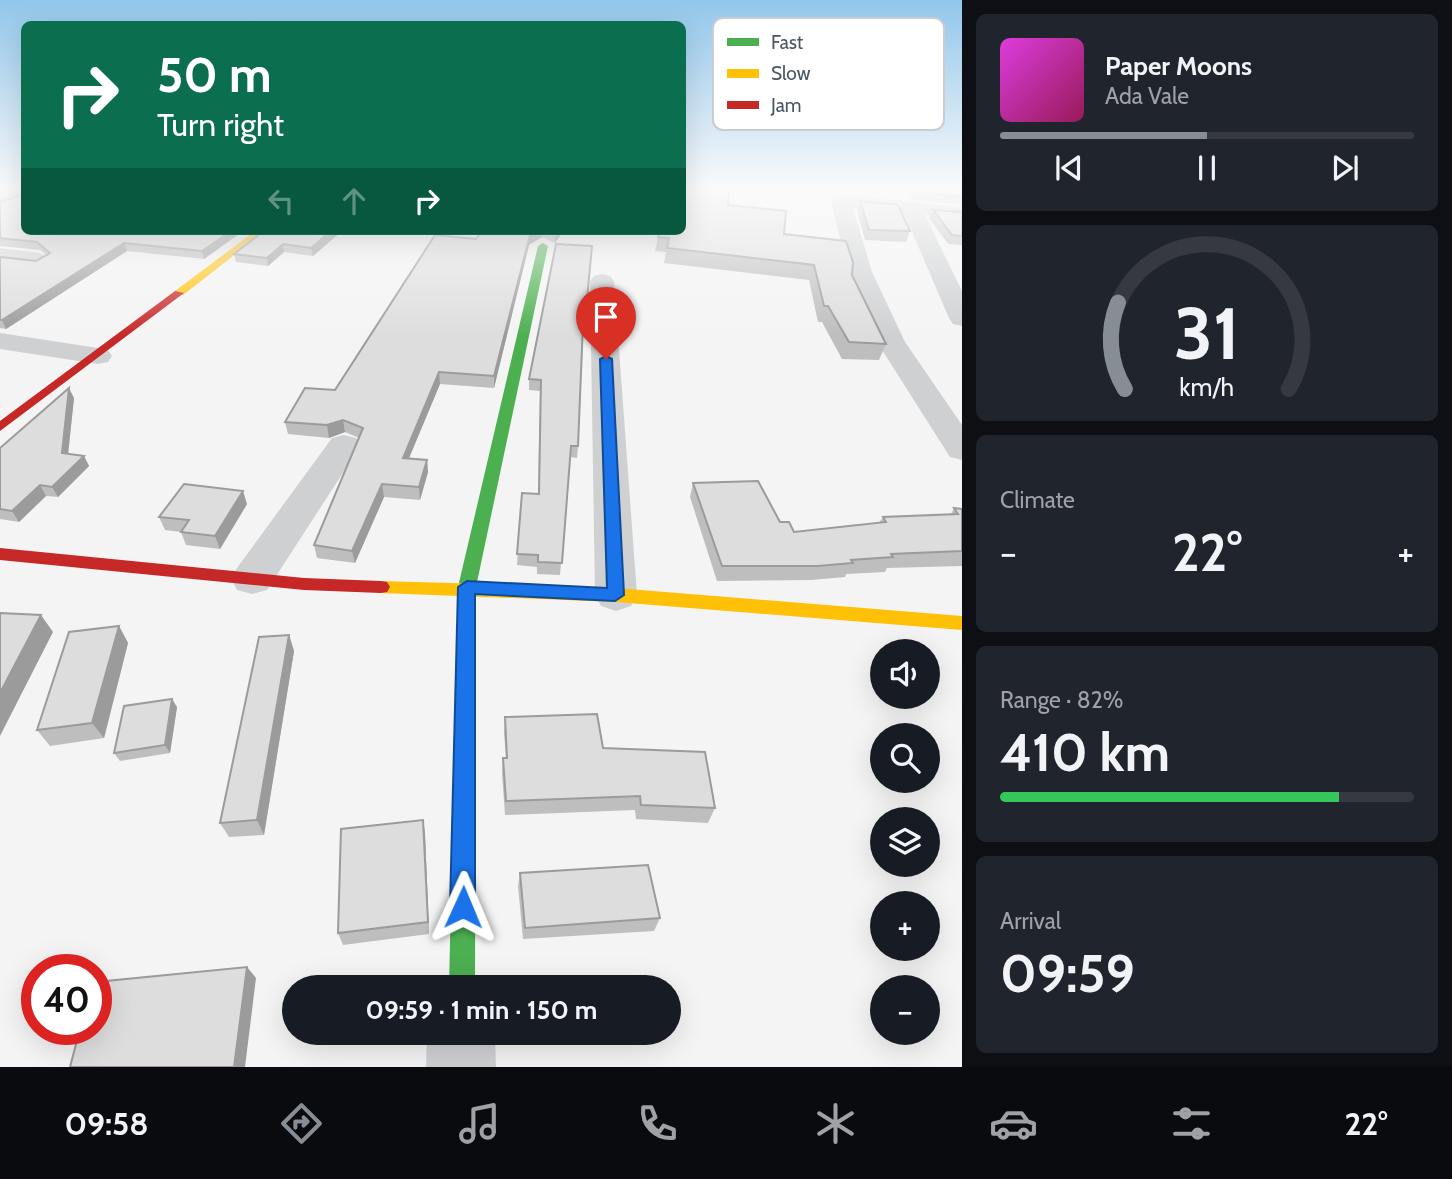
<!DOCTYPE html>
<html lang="en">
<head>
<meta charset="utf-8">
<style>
  :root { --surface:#171b24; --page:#20242c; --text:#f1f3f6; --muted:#9ea1a6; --line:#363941; --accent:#868d94 }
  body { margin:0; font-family:Cabin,sans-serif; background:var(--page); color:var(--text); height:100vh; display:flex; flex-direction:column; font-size:26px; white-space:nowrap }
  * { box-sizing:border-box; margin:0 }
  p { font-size:23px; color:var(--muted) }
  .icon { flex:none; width:38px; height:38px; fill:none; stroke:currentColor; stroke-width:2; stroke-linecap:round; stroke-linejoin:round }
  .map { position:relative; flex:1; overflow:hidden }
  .side { display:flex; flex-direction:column; gap:14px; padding:14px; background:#0d0f14; width:490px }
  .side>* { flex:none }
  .top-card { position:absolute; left:21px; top:21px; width:665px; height:214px; border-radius:10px; box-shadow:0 7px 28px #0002; background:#0b6e4f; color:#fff; overflow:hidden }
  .tools { position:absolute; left:870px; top:639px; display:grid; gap:14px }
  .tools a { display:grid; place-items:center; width:70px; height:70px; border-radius:50%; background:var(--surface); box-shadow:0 7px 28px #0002; font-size:35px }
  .speed { position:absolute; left:21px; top:954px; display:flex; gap:14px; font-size:35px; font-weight:700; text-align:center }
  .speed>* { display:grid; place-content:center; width:91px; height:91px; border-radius:50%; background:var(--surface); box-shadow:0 7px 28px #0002; line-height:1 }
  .speed .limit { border:10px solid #d22; background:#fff; color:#111 }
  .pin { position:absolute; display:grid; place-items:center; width:60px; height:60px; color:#fff; margin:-72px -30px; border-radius:50% 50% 50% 0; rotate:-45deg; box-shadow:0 0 7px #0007 }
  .pin .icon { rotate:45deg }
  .me { position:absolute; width:77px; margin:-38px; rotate:1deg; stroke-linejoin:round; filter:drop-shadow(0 0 5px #0008) }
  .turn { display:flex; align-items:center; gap:24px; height:147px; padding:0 21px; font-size:32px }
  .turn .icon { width:91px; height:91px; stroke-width:2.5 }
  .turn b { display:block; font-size:49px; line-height:60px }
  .lanes { display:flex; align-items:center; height:66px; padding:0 21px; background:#0003; justify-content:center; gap:35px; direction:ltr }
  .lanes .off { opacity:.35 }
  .big { font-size:52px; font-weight:700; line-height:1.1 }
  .side .card { flex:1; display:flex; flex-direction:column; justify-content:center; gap:10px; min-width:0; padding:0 24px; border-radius:10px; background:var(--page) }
  .side .dial { align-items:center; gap:0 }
  .dial svg { height:182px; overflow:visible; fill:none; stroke:var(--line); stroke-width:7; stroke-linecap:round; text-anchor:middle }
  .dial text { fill:var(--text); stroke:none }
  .song { display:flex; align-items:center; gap:21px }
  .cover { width:84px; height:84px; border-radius:10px; background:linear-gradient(135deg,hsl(300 70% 55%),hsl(330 70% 35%)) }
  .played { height:7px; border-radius:4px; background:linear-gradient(90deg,var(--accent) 50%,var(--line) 50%) }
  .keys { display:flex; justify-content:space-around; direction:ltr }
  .heat { display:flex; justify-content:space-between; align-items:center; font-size:38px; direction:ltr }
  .charge { height:10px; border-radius:5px; background:linear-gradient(90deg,#34c759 82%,var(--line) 0) }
  .trip { position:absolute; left:282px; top:975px; width:399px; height:70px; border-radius:35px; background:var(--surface); box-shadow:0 7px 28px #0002; font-weight:700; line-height:70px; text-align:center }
  .tab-bar { display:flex; height:112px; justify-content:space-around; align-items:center; background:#090b0e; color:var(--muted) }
  .tab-bar .icon { width:49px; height:49px }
  .tab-bar .on { color:var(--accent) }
  .tab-bar b { font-size:32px; color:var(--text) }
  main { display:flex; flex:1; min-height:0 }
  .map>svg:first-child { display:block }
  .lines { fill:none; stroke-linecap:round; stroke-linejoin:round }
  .street { fill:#ced0d2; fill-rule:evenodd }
  .fast { fill:#4caf50; fill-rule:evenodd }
  .slow { fill:#ffc107; fill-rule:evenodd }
  .jam { fill:#c62828; fill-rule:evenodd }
  .wall { fill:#bebebf }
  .shaded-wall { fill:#9b9b9b }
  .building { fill:#ddddde; stroke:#9b9b9b; stroke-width:2 }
  .route { fill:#1a73e8; stroke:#114b97; stroke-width:2 }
  .key { fill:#fff; stroke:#c9ccd0; stroke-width:2 }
  .key-label { font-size:19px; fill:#4a5661 }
</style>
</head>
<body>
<main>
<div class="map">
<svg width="962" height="1067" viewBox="0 0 962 1067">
  <rect width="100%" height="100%" fill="#f4f4f4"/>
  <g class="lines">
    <g class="street">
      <path d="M24,187v13l-24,10v-13z"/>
      <path d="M846,195l116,12v12l-37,-4 37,76v35l-9,-2 -4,-6 -45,-105 -51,-5 19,64 33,70 57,83v35l-12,-3 -73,-115 -29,-70 -17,-71 3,-4z"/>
      <path d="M0,248l40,5 11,7 -11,7 -40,-5z"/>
      <path d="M602,274l8,2 4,5 23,314 -6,11 -15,5 -15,-5 -6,-11 -5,-314 4,-5z"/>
      <path d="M0,333l98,15 10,2 4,6 -4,6 -10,2 -98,-15z"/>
      <path d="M344,435l12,3 5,7 -94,145 -15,4 -15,-4 -6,-11 6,-11 95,-130z"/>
      <path d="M427,1032h68l1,35h-70z"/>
    </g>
    <path class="fast" d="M543,243l5,3 -72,341 -1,400h-26l9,-400 80,-341z"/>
    <g class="slow">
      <path d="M255,231h10l-82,64h-8v-4z"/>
      <path d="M381,581l235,7 346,28v14l-346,-28 -235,-9 -6,-1 -3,-5 3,-5z"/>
    </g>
    <g class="jam">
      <path d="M175,291l9,2 -184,138v-10z"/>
      <path d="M0,548l304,30 77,3 6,1 3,5 -3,5 -6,1 -77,-3 -304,-30z"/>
    </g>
  </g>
  <g class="wall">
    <path d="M902,187h60v18l-50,-6z"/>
    <path d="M860,201l50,30 -4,11 -41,-2 -8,-29z"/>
    <path d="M0,202l243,29 -39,28 -77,-8 -121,78 -6,-1v-71l36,4 10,-6 -6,-5 -40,-4z"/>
    <path d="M728,205l56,29 68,41 34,69 -7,16 -37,-1 -20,-37h-4l-9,-42 -145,-17 2,-11 -11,-1 3,-14z"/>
    <path d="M933,210l29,2v33l-14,-1 -19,-26z"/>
    <path d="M342,231l-29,25 -29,-4 -16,14 -32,-4 -2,-8z"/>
    <path d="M482,231h80l-1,3 -6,9 -13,-6 -13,8 -35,143 -54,-4 -31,74 18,2 1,12 -8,28 -36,-3 -29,66 -38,-5 -3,-13 45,-107 -14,-6 -16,6 -41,-4 -3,-12 50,-32 141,-151z"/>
    <path d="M592,246l-6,63h-2l-6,137 -1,12 -7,-1 -10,118 -23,-1v-7l-20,-2 5,-72 16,1 2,-103 -11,-1v-11z"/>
    <path d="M74,398l-6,56 16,2 5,10 -31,31 -12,-1 -27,26 -19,-3v-71z"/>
    <path d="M693,483l87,39 14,10 85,-9 4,-6 68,-3 3,-6 8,1v57l-75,2 -2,4 -39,2 -1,3 -34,3 -94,1 -27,-84z"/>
    <path d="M247,504l-27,45 -34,-4 -5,-13 -16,-2 -6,-13z"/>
    <path d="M119,626l9,17 -24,95 -54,8 -13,-16z"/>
    <path d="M289,635l5,16 -30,184 -35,2 -9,-14z"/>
    <path d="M177,707l-7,46 -50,8 -6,-8z"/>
    <path d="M505,717l98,31 112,60 -7,15 -72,-4 -1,-9 -130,5 -3,-42 1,-15h3l-2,-25z"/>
    <path d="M423,820l2,14 4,100 -86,11 -5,-12z"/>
    <path d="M520,873l140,45 -6,13 -131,8 -5,-53z"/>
  </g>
  <g class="shaded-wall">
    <path d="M0,187h19l-19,7z"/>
    <path d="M231,231h12l-39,28 -2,-8z"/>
    <path d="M331,231h11l-29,25 -2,-8z"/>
    <path d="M536,231h6v6l-13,8 -35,143v-12l36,-141z"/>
    <path d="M557,231h5l-1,3 -6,9 1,-10z"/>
    <path d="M124,243l3,8 -121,78 -4,-9z"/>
    <path d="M283,244l1,8 -16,14 -1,-8z"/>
    <path d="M439,372l1,12 -36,86 -1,-12z"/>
    <path d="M69,388l5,10 -7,66 -5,-11z"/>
    <path d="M343,420l2,12 -16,6 -2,-13z"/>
    <path d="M84,456l5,10 -31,31 -6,-10z"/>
    <path d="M427,460l1,12 -8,28 -1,-13z"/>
    <path d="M382,484l2,13 -29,66 -3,-12z"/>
    <path d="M40,485l6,11 -27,26 -7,-11z"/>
    <path d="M243,491l4,13 -27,45 -5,-13z"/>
    <path d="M41,615l12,17 -53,104v-43z"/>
    <path d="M119,626l9,17 -24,95 -12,-15z"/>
    <path d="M289,635l5,16 -30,184 -7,-15z"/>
    <path d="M172,699l5,8 -7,46 -5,-8z"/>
    <path d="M423,820l2,14 4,100 -1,-12z"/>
    <path d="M247,967l9,11 -11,89h-11z"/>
  </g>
  <g class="building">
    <path d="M22,187h2v44h207l-29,20 -78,-8 -122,77h-2v-63l36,4 14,-8 -13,-11 -37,-4v-36l22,-7z"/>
    <path d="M682,187h47l-1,18 58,6 -2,23 62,7 7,21 -1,13 34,69 -37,-2 -21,-36h-4l-10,-41 -147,-17 2,-10 -11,-1 1,-6h23z"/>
    <path d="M911,187h51v10l-47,-5z"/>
    <path d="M860,201l38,4 12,26 -41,-1z"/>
    <path d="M933,210l29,2v24l-10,-1z"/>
    <path d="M264,231h67l-20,17 -28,-4 -16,14 -33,-4z"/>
    <path d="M482,231h54l-6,4 -36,141 -55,-4 -36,86 24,2 -8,27 -37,-3 -30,67 -38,-6 49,-117 -20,-8 -16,5 -42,-3 20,-34 30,2 100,-155 41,4z"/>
    <path d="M556,244l36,2 -5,53h-3l-6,147h-7l-9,117 -24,-1v-7l-21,-1 5,-61 17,1 2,-114 -12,-1z"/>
    <path d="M69,388l-7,65 22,3 -32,31 -12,-2 -28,26 -12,-2v-61z"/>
    <path d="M758,481l22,41h9l5,10 92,-10 -3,-5 75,-3 -4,-6 8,1v42l-71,3 2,3 -42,3 2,3 -35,3h-96l-29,-83z"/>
    <path d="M184,484l59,7 -28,45 -34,-4 8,-12 -30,-3z"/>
    <path d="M0,613l41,2 -41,78z"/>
    <path d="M119,626l-27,97 -55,7 32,-98z"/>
    <path d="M289,635l-32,185 -37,3 39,-186z"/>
    <path d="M172,699l-7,46 -51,8 10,-47z"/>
    <path d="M597,714l6,34 102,4 10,56 -74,-3 -1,-9 -134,5 -3,-43h4l-2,-41z"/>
    <path d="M423,820l5,102 -90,11 3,-104z"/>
    <path d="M648,865l12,53 -135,10 -5,-55z"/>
    <path d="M247,967l-13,100h-164l10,-38h16v-47z"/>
  </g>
  <linearGradient id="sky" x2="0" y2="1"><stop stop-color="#91c6eb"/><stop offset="0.56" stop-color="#fafafa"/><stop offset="1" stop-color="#fafafa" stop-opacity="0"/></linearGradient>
  <rect width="962" height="336" fill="url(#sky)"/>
  <path class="route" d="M606,356l6,3 12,236 -9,6 -140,-7v313l-4,9 -8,3 -9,-3 -4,-9 8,-320 9,-6 140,7 -7,-229z"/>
  <rect x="713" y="18" width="231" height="112" rx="10" class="key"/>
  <rect x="727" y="38" width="32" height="8" fill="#4caf50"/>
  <rect x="727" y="69" width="32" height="9" fill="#ffc107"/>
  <rect x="727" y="101" width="32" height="8" fill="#c62828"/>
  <g class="key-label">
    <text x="771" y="49">Fast</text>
    <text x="771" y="80">Slow</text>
    <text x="771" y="112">Jam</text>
  </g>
</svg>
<div class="tools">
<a><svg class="icon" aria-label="sound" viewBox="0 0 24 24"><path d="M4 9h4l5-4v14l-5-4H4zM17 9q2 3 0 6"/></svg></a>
<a><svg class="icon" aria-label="search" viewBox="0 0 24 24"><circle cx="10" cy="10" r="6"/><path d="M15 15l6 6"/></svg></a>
<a><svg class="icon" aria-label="layers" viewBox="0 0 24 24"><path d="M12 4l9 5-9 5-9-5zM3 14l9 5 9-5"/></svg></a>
<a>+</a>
<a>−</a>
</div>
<div class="speed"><div class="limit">40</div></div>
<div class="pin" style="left:606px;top:359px;background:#d93025"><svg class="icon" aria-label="arrive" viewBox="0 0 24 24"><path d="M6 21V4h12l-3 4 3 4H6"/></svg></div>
<svg class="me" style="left:463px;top:907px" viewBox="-20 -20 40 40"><path d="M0-17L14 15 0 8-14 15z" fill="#1a73e8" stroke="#fff" stroke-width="4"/></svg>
<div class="trip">09:59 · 1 min · 150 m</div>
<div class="top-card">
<div class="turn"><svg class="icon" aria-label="right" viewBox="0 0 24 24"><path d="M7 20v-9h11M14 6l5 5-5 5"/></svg><div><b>50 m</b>Turn right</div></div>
<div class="lanes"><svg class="icon off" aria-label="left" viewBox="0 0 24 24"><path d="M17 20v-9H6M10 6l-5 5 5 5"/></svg><svg class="icon off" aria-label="ahead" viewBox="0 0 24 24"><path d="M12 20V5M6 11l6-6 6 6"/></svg><svg class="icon" aria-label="right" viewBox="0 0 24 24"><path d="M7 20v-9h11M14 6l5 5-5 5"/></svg></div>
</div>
</div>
<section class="side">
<div class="card">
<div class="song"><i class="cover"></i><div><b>Paper Moons</b><p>Ada Vale</p></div></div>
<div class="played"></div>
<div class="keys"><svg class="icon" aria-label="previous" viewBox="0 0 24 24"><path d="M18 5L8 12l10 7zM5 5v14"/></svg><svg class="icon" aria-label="pause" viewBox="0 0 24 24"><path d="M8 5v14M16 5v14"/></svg><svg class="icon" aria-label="next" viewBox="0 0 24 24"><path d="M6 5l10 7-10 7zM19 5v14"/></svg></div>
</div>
<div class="card dial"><svg viewBox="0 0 100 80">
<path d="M14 69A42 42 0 1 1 86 69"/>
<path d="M14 69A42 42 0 0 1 11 31" stroke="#868d94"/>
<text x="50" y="56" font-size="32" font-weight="700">31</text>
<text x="50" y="72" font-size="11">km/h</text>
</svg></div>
<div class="card"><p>Climate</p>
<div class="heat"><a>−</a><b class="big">22°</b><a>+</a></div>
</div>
<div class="card"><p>Range · 82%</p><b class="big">410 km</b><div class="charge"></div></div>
<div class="card"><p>Arrival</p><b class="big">09:59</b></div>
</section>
</main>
<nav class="tab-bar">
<b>09:58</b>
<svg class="icon on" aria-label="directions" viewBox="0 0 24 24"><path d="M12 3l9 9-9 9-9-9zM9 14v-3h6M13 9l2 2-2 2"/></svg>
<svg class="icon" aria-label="music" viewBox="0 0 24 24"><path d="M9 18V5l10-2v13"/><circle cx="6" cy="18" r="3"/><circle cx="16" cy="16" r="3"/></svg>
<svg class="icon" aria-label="phone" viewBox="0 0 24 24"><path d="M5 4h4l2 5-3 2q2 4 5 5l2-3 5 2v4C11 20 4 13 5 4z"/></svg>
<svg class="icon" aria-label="climate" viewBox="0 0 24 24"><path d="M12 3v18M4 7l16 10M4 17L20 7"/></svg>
<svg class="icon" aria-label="car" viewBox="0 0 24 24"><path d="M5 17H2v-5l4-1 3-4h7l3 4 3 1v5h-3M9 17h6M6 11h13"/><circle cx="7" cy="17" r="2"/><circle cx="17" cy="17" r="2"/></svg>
<svg class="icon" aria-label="filters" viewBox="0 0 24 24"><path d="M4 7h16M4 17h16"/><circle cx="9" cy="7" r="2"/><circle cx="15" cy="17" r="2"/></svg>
<b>22°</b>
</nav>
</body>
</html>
